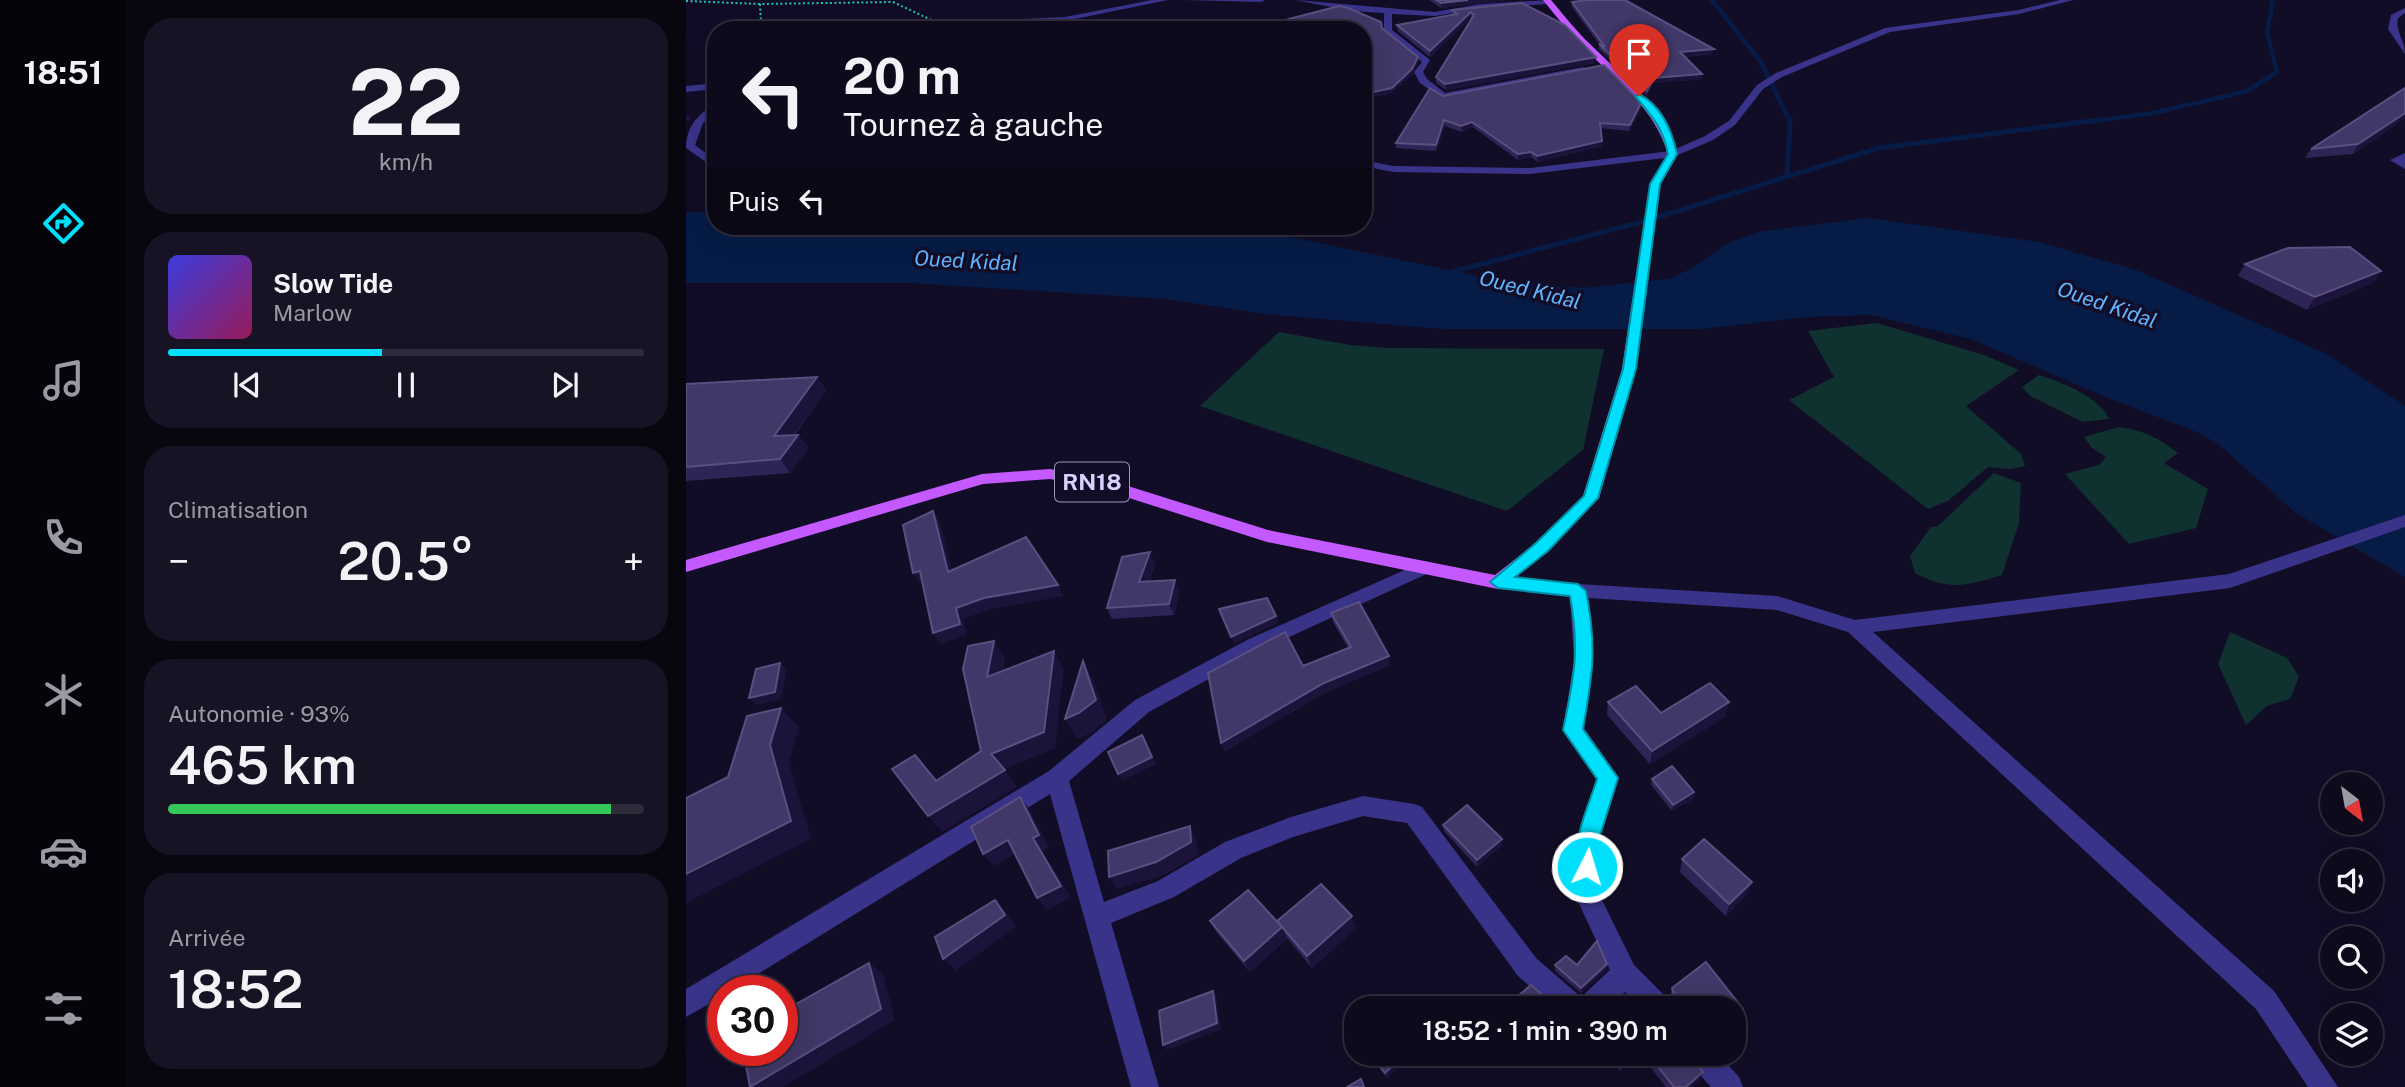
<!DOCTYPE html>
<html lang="fr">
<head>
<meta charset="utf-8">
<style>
  :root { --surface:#0e0a1c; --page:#171325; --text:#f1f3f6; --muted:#9b9aa3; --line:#2e2b3b; --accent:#00e0fd }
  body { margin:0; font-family:"Public Sans",sans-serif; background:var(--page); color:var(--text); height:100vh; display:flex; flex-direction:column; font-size:26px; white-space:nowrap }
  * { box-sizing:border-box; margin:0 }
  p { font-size:23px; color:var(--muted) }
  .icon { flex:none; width:38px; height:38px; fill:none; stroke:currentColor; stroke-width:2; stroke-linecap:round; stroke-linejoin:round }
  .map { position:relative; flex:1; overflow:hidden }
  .drawer { display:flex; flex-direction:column; gap:18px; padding:18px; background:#08060f; width:560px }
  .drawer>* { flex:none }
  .hud { position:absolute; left:21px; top:21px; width:665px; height:214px; border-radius:28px; box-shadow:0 7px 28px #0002,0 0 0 2px var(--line); background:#0e0a1c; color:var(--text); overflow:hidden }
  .needle { width:46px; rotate:149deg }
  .buttons { position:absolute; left:1634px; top:772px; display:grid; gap:14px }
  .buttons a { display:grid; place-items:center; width:63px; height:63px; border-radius:50%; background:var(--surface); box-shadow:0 7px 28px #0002,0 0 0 2px var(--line); font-size:35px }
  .speed { position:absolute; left:21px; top:975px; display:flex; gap:14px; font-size:35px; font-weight:700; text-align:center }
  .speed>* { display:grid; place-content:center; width:91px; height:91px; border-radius:50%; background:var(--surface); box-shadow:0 7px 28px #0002,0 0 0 2px var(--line); line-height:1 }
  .speed .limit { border:10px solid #d22; background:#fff; color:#111 }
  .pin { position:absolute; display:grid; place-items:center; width:60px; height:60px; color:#fff; margin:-72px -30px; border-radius:50% 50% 50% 0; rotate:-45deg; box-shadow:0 0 7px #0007 }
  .pin .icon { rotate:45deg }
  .me { position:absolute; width:77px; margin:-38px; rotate:5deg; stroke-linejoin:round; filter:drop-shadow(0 0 5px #0008) }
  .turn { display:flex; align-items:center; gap:24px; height:147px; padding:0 21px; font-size:32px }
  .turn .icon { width:91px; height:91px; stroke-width:2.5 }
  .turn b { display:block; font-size:49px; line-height:60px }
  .then { display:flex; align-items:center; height:66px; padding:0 21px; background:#0003; gap:14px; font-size:26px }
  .big { font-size:52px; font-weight:600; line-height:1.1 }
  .drawer .tile { flex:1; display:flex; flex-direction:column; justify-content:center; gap:10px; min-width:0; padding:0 24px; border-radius:28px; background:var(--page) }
  .drawer .dial { align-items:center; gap:0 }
  .dial b { font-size:91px; line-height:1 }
  .song { display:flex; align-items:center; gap:21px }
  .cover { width:84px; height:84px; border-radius:10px; background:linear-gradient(135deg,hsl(240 70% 55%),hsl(330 70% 35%)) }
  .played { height:7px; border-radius:4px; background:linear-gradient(90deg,var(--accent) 45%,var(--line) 45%) }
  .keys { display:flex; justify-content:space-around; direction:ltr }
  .heat { display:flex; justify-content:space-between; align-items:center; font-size:38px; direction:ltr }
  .charge { height:10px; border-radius:5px; background:linear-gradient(90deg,#34c759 93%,var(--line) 0) }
  .trip { position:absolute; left:658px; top:996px; width:402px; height:70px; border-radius:28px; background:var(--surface); box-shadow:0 7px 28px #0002,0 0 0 2px var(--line); font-weight:600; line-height:70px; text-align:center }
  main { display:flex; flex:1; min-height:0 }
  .tab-bar { display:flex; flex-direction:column; width:126px; justify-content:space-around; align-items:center; background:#06040b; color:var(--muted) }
  .tab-bar .icon { width:49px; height:49px }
  .tab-bar .active { color:var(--accent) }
  .tab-bar b { font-size:32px; color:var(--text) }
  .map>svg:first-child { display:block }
  .green { fill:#0f3130 }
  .water { fill:#061c47 }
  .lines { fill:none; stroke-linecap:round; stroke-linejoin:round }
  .stream-far1 { stroke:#061c47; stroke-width:4.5 }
  .stream { stroke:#061c47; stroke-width:5 }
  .path { stroke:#24c1ba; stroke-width:2; stroke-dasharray:2 2.5; stroke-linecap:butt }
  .minor { fill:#393489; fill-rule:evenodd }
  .major { fill:#c459ff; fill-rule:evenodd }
  .wall { fill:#2f2456 }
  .shaded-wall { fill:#1c133b }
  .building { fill:#413768; stroke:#594f80; stroke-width:2 }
  .route { fill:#00e0fd; stroke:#0092a4; stroke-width:2 }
  .labels { text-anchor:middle; stroke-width:7; stroke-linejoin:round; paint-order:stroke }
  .far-water-label { font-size:21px; font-style:italic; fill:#60b3ff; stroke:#120d26 }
  .shield { fill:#120d26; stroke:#9d97be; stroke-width:2 }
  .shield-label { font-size:23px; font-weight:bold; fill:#d8d2ff }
</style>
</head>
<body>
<main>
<nav class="tab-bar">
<b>18:51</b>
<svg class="icon active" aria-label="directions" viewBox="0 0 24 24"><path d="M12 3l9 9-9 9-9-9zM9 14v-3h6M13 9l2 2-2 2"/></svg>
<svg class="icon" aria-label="music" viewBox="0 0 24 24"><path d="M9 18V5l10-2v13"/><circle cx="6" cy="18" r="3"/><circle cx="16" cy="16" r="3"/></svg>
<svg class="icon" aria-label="phone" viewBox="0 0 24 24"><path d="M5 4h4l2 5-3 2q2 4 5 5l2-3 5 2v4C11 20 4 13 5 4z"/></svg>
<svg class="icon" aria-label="climate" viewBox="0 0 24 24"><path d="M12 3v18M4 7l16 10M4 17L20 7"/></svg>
<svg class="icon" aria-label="car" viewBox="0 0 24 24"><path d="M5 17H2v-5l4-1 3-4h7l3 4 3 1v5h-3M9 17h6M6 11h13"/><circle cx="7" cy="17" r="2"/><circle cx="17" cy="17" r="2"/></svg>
<svg class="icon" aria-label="filters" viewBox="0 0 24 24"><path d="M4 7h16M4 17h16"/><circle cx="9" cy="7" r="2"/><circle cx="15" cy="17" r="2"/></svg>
</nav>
<section class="drawer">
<div class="tile dial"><b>22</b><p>km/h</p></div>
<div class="tile">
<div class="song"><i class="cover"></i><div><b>Slow Tide</b><p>Marlow</p></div></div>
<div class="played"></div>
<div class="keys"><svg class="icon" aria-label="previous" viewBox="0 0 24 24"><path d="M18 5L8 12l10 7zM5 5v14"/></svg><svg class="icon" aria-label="pause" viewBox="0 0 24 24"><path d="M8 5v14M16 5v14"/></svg><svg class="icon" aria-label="next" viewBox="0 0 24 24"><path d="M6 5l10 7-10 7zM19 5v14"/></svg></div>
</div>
<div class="tile"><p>Climatisation</p>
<div class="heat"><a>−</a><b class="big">20.5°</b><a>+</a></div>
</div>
<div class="tile"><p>Autonomie · 93%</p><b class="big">465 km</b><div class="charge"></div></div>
<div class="tile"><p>Arrivée</p><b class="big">18:52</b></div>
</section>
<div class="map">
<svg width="1719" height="1087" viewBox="0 0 1719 1087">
  <rect width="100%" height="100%" fill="#120d26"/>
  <g class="green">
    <path d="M1191,323l107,32 35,15 -53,36 55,48 4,12 -15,3 -22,-2 -40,34 -20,8 -139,-109 45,-23 -26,-46z"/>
    <path d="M593,332l71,13 39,3 215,1 -21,101 -76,61 -307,-105z"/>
    <path d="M1353,375c22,7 61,22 70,44l-26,3 -53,-26 -8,-9z"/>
    <path d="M1433,427c23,3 41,11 59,26l-14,10 44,26 -12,39 -67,16 -64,-70 34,-9 7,-8 -14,-9 -8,-11z"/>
    <path d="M1308,473l27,10 -2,40 -17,52c-35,11 -54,16 -87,-2l-5,-17 21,-29 7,-1z"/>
    <path d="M1544,632l57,26 12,19 -9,22 -23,7 -21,19 -28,-61z"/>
  </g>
  <path class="water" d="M30,210v16h389l176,9 226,47 75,6 87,-9 21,-10 40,-27 33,-11 105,-13 171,24 97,28 191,84 78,52v171l-109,-64 -79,-70 -18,-10 -96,-37 -132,-57 -100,-24 -65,2 -104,12h-259l-179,-15 -97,-15 -257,-16h-224v-70z"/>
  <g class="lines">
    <g class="stream-far1">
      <path d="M1026,0l49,62 29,60"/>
      <path d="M1400,122l68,-9 93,-22 30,-19 -10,-40 6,-32"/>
    </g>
    <g class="stream">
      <path d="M1101,177l3,-57"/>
      <path d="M769,271l194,-51 230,-72 220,-28"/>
    </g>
    <g class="path">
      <path d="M0,1l74,3 133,-2 49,23"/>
      <path d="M74,4l1,18 14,8"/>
    </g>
    <g class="minor">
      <path d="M466,0h16l-103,21 -111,9 46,-10 65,-3z"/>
      <path d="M498,0h81l-4,2z"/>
      <path d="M609,0l140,12 46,-8 68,-4 3,2 -4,2 -67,4 -46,8 -43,-2v16l38,30 -7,12 4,7 18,14 138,-26 4,3 -144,29 -23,-16 -6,-11 8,-10 -38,-31v-18l-32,-2z"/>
      <path d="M1374,0h13l-54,14 -129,18 -108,45 -19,12 -28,36 -22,15 -40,17 -143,17 -137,-2 -30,-6v-6l30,6 137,2 141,-17 34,-15 24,-15 28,-36 19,-12 109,-45 134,-18z"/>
      <path d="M1719,8v5l-7,5c-3,14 7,21 7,36l-17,-25 3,-14z"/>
      <path d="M30,83v6l-30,3v-6z"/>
      <path d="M30,105v7l-13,11 -8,22 21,16v8l-30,-21c0,-20 12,-36 30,-43z"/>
      <path d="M1719,153v16l-15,-9z"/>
      <path d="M1719,515v12l-175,61 -357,44 401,359 64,96h-30l-52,-78 -408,-377 -71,-22 -189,-12 5,63 -9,67 35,50 -20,61v55l35,71 34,34 4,9h-31l-16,-16 -18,16h-53l-36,-32 -111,-153 -44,-7 -70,21 -52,21 -67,39 -63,26 48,164h-28l-81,-293 -318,196h-9v6l-37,21v-28l363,-218 86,-71 114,-61 176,-78 9,6 -3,5 -168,77 -114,63 -80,69 35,121 54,-21 67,-39 66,-25 72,-21 51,8 8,3 114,151 45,39 29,-27 -35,-75 2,-56 20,-59 -34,-50 11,-69 -4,-64 -72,-8 -6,-2 -3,-5 3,-5 6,-2 80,9 199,12 78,24 374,-46z"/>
      <path d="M1001,1054h31l21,23 4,10h-32l-21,-23z"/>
    </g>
    <path class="major" d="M857,0h8c13,15 25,31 40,45 34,34 72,61 87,109l-18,30 -24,185 -37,129 -51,53 -44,36 -6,2 -231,-47 -163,-52 -54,-11 -67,5 -297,88v-12l296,-86 68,-5 62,12 156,49 227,45 41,-32 47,-47 39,-127 28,-185 18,-30c-13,-44 -47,-70 -79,-101 -16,-16 -31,-34 -46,-53z"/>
  </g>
  <g class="wall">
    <path d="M743,0h77l-65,8z"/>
    <path d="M886,2l141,52 -28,3 17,22 -48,4 -7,13 -48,-47v-5l-27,-37z"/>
    <path d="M836,3l73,60 -149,27 -10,-7v-6l36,-59h-1l-41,39 -32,-26 -1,-6 55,-10v-5z"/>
    <path d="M603,19l93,9 36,34 -6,12 -20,19 -27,6 -2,-1v-68h-65l-8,-6z"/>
    <path d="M1719,88v30l-52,36 -48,4 6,-9z"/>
    <path d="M757,96l198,13 -12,22 -28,-3 1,18 -65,16 -6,-5 -13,3 -45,-33 -11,5 -17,-6 -9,25 -40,-3v-5z"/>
    <path d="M1559,264l136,7 -8,12 -66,27 -69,-34z"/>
    <path d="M131,377l9,13 -31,45h3l10,13 -18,25 -104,8v-97z"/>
    <path d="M464,552l5,12 -6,18 26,-2 5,12 -6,23 -62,4 -5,-11z"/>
    <path d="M645,613l59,52 -64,27 -101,59 -4,-8 82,-77 45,-18 -15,-26z"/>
    <path d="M922,702l53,11 65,3 -76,48 -43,-49z"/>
    <path d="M966,779l42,13 -1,7 -21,12 -21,-26z"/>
    <path d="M757,825l59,20 -25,22 -33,-36z"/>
    <path d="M996,859l70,23 -5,12 -21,22 -46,-44z"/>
    <path d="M524,921l68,2 78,5 -44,40 -25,-30v1l-37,33 -33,-39z"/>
    <path d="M921,964v5l-26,24 -26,-22v-6z"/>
    <path d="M986,988l71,21 -3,8 -6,5v-14h-60l-4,-11z"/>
    <path d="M682,1054h44l-25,24z"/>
    <path d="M919,1054h33l-18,17z"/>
    <path d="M963,1055l42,3 9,21 -9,8h-25l-19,-24z"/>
  </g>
  <g class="shaded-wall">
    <path d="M782,0h38l-65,8v-5z"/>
    <path d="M785,12v6l-41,39v-6z"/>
    <path d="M1028,49l-1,5 -33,3v-5z"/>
    <path d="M732,57v5l-6,12 -20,19 -27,6 -1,-5z"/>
    <path d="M910,57l-1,6 -149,27 -1,-6z"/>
    <path d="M1016,74v5l-48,4 -7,13v-5l7,-13z"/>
    <path d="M955,103v6l-12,22 1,-6z"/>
    <path d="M1719,113v5l-52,36 5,-10z"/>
    <path d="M0,115h2l3,5 -5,1z"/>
    <path d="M758,120l1,6 -9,25v-6z"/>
    <path d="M786,122l1,5 -11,5 -1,-6z"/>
    <path d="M916,141v5l-65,16v-6z"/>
    <path d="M845,152v5l-13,3v-6z"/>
    <path d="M1695,271l-8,12 -66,27 8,-13z"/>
    <path d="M131,377l9,13 -42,59 -10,-13z"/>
    <path d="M112,435l10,13 -18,25 -10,-14z"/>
    <path d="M247,511l7,11 15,61 -7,-11z"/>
    <path d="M464,552l5,12 -11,30 -5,-12z"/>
    <path d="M234,571l7,11 -7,2 -7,-11z"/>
    <path d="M489,580l5,12 -6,23 -5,-11z"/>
    <path d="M372,585l6,11 -73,13 -28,10 4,16 -26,9 -8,-11 23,-25 28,-10z"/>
    <path d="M590,616l2,7 -44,21 -3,-7z"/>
    <path d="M308,641l11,17 -6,37 -12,-18z"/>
    <path d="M368,651l10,18 -9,79 -52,22 -12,-16z"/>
    <path d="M703,656l1,9 -64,27 -101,59 -4,-8 103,-60z"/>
    <path d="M397,661l11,20 13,39 -16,13 -14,6 -12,-20z"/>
    <path d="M94,663l7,7 -6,29 -25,6 -7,-7z"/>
    <path d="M1043,702l-3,14 -76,48 2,-13z"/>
    <path d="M95,708l18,19 -10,36 22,76 -125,64v-29l84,-129z"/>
    <path d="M456,735l14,29 -34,17 -4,-7z"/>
    <path d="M319,770l12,17 -75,45 -14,-16z"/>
    <path d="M1008,792l-1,7 -21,12 1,-6z"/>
    <path d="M334,797l10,13 19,37 -7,4 29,47 -24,12 -10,-12 -4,-60z"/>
    <path d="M504,826l6,13 2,16 -34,20 -46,14 -9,-12z"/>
    <path d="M816,839v6l-25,22v-7z"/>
    <path d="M322,840l10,12 -24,14 -11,-12z"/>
    <path d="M1066,882l-5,12 -21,22 3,-12z"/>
    <path d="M309,900l11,12 10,15 -60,43 -13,-11z"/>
    <path d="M666,916l4,12 -44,40 -5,-12z"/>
    <path d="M596,927l5,12 -37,33 -6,-11z"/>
    <path d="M183,963l14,11 12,46 -112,67h-33z"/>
    <path d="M921,964v5l-26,24v-5z"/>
    <path d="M527,991l3,5 5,33 -54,21 -4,-5z"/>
    <path d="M1057,1009l-3,8 -6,5v-6z"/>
    <path d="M719,1054h7l-25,24 -2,-5z"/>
    <path d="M948,1054h4l-18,17 1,-5z"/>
    <path d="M1017,1072l-3,7 -9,8h-5z"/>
  </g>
  <g class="building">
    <path d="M750,0h32l-27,3z"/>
    <path d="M902,0h37l89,49 -34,3 22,22 -48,4 -7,13 -48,-47 6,3 -33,-45z"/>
    <path d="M836,3l43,22 31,32 -151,27 -9,-7 38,-62 -3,-3 -41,39 -33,-26 60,-11 -5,-4z"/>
    <path d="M653,6l9,2 33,14 1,6 36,29 -6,12 -20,19 -28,6 -1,-1v-63h-58l-16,-11z"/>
    <path d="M918,65l37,38 -11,22 -30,-2 2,18 -65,15 -6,-4 -13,2 -46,-32 -11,4 -17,-6 -8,25 -40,-2 34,-55 13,8z"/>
    <path d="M1719,88v25l-47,31 -47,5z"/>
    <path d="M1664,247l31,24 -66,26 -70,-33 43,-16z"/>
    <path d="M131,377l-43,59 24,-1 -18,24 -94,8v-83z"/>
    <path d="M247,511l15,61 78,-35 32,48 -74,13 -28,10 4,16 -27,9 -13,-62 -7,2 -10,-48z"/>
    <path d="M464,552l-11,30 36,-2 -6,24 -62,4 15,-51z"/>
    <path d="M581,598l9,18 -45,21 -12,-28z"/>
    <path d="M673,602l30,54 -65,27 -103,60 -13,-70 77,-41 18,34 48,-19 -20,-34z"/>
    <path d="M308,641l-7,36 67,-26 -10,81 -53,22 14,16 -77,46 -36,-47 23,-14 21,26 45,-30 -18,-82 5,-23z"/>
    <path d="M397,661l13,39 -17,13 -14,6z"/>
    <path d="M94,663l-5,29 -26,6 7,-29z"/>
    <path d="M1024,683l19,19 -77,49 -44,-49 28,-16 25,27z"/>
    <path d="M95,708l-11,37 21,76 -105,53v-76l42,-21 19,-61z"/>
    <path d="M456,735l10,22 -34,17 -10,-22z"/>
    <path d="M986,766l22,26 -21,13 -21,-26z"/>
    <path d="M334,797l19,38 -6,3 28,48 -24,12 -29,-58 -25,14 -12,-27z"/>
    <path d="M781,805l35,34 -25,21 -34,-35z"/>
    <path d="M504,826l1,16 -35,20 -47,15 -1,-26z"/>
    <path d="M1018,839l48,43 -23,22 -47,-45z"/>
    <path d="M635,884l31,32 -45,40 -30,-35z"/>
    <path d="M562,890l34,37 -38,34 -34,-40z"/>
    <path d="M309,900l10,15 -62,44 -8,-22z"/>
    <path d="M911,941l10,23 -26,24 -26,-23 11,-9 11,9z"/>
    <path d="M1020,962l37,47 -9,7v-8h-52l-6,-7 -4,-13z"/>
    <path d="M183,963l12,46 -131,78 -7,-37h39v-38z"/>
    <path d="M845,985l23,20h50l3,3h-100l-1,-2z"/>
    <path d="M527,991l4,32 -54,22 -4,-34z"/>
    <path d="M684,1054h35l-20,19z"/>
    <path d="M924,1054h24l-13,12z"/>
    <path d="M964,1054h40l1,4 12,14 -17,15h-12l-25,-32z"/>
    <path d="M675,1079l3,8h-17z"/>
  </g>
  <path class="route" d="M953,94c23,12 33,37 38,60l-17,30 -24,185 -38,129 -50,53 -33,26 63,7 8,7c11,57 7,81 -3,138l35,49 -19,61 -4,35 -8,3 -7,-3c-12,-28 9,-68 17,-95l-34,-49c11,-53 17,-79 7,-134l-72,-8 -8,-6 46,-39 48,-47 39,-127 27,-185 18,-30c-5,-26 -16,-38 -33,-58z"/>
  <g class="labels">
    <g class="far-water-label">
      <text transform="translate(280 261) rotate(3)" y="7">Oued Kidal</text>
      <text transform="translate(844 290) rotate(14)" y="7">Oued Kidal</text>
      <text transform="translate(1421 305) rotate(19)" y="7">Oued Kidal</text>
    </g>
    <rect class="shield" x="369" y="462.5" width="74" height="39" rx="5"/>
    <g class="shield-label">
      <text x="406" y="490">RN18</text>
    </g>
  </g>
</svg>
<div class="buttons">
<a><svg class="needle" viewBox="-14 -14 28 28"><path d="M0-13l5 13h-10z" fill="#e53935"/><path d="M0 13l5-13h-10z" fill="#9b9aa3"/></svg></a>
<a><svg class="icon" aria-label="sound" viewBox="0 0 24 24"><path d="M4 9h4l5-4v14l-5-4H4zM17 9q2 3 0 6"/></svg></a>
<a><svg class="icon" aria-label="search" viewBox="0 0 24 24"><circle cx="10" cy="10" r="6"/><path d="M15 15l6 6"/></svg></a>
<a><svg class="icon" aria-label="layers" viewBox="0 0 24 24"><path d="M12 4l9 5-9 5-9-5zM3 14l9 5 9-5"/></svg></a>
</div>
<div class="speed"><div class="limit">30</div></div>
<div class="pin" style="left:953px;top:96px;background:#d93025"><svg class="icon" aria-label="arrive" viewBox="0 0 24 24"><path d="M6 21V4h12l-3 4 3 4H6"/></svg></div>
<svg class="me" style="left:901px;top:867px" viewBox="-20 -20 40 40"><circle r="17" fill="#00e0fd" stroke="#fff" stroke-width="3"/><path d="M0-11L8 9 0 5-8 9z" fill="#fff"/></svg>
<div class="trip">18:52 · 1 min · 390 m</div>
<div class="hud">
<div class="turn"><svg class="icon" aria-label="left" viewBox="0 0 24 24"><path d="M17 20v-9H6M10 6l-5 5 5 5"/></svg><div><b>20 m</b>Tournez à gauche</div></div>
<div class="then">Puis<svg class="icon" aria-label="left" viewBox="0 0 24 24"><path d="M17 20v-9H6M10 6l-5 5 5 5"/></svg></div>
</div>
</div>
</main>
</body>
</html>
